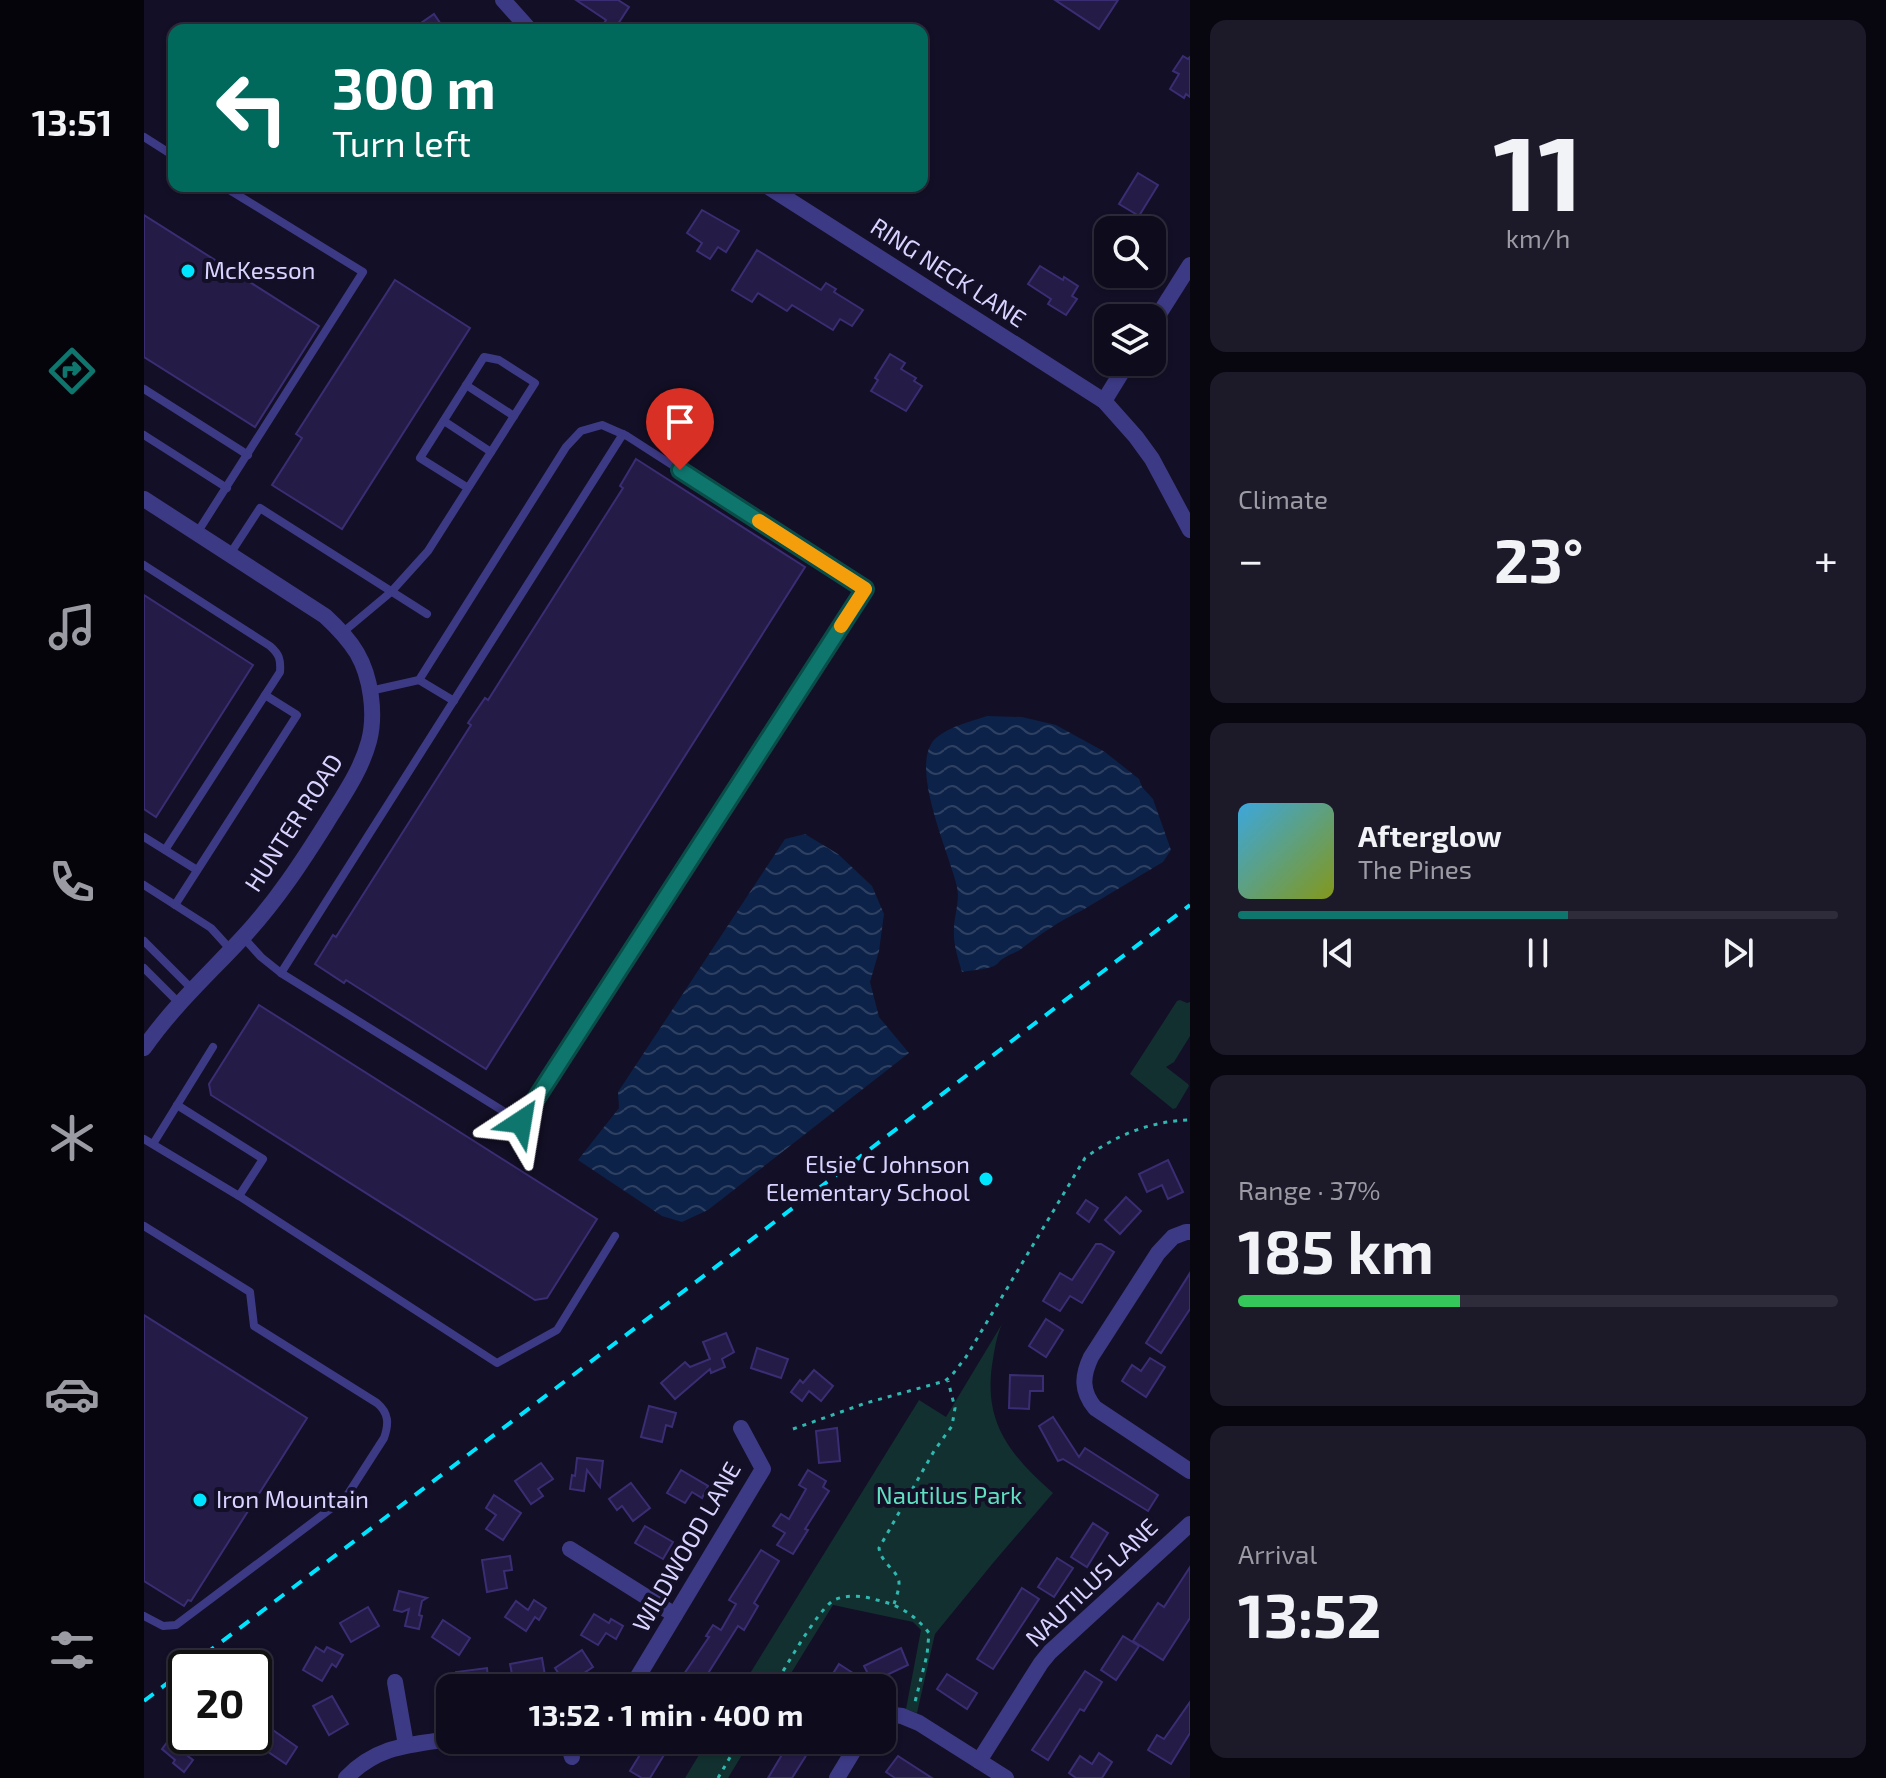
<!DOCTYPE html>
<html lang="en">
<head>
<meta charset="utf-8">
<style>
  :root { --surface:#0e0b1c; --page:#1c1929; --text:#f1f3f6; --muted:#9b9ba3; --line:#2e2b3b; --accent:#0f766e }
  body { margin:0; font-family:"Exo 2",sans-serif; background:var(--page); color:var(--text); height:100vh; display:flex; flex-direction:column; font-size:30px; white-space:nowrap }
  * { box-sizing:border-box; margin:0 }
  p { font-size:26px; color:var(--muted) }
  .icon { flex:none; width:44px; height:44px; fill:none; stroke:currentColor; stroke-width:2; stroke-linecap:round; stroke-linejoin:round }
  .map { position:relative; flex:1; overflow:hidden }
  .side { display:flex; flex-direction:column; gap:20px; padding:20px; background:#08060f; width:696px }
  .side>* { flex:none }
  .top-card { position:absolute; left:24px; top:24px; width:760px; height:168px; border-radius:16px; box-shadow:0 2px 6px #0004,0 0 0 2px var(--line); background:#00695c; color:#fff; overflow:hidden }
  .fabs { position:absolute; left:950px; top:216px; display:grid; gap:16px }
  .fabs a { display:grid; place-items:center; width:72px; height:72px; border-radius:16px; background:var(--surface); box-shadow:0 2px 6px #0004,0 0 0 2px var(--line); font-size:40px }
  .speed { position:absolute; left:24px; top:1650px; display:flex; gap:16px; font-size:40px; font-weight:700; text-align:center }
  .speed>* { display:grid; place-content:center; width:104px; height:104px; border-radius:50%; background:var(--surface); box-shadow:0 2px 6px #0004,0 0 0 2px var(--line); line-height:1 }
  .speed .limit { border:4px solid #111; border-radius:12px; background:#fff; color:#111 }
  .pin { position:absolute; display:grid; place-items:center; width:68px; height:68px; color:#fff; margin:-82px -34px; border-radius:50% 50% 50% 0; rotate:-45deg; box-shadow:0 0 8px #0007 }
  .pin .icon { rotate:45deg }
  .me { position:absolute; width:88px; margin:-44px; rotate:33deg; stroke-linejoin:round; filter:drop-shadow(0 0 6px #0008) }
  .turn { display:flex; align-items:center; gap:28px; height:168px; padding:0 32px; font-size:36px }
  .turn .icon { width:104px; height:104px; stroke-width:2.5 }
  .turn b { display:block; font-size:56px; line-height:68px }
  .big { font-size:60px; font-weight:700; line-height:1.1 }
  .side .card { flex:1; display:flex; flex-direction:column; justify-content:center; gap:12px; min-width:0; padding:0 28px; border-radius:16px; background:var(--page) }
  .side .dial { align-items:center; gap:0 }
  .dial b { font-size:104px; line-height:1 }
  .song { display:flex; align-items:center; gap:24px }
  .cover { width:96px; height:96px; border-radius:12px; background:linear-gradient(135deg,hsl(200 70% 55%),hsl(70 70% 35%)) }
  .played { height:8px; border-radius:4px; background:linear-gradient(90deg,var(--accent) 55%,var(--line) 55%) }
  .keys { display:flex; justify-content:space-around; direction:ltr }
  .heat { display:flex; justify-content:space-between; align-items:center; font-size:44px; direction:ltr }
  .charge { height:12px; border-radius:6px; background:linear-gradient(90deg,#34c759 37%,var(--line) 0) }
  .trip { position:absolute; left:292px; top:1674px; width:460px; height:80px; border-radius:16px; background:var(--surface); box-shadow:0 2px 6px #0004,0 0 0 2px var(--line); font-weight:700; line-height:80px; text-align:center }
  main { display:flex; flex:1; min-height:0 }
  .tabs { display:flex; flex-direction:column; width:144px; justify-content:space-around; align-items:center; background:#06040b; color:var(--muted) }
  .tabs .icon { width:56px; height:56px }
  .tabs .selected { color:var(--accent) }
  .tabs b { font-size:36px; color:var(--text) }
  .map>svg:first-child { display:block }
  .green { fill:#12302f }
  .water { fill:url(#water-waves) }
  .building { fill:#241b47; stroke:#3b2d73; stroke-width:2 }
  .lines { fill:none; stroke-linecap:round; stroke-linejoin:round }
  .path { stroke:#2fb8b0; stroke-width:3; stroke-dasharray:4 6; stroke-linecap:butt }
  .service { stroke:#3d3a85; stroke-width:8 }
  .minor { stroke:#3d3a85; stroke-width:16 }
  .rail { stroke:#00e5ff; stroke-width:4; stroke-dasharray:12 10; stroke-linecap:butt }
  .route-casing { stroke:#0a4d48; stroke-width:20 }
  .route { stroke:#0f766e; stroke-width:14 }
  .slow { stroke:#f59e0b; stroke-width:14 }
  .poi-dot { fill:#00e5ff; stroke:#130f26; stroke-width:3 }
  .labels { text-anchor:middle; stroke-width:8; stroke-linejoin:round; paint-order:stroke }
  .poi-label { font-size:24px; fill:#d9d4ff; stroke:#130f26; text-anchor:start }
  .street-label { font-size:24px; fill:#d9d4ff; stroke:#130f26 }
  .park-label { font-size:24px; fill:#5fe0c0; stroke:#130f26 }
</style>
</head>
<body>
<main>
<nav class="tabs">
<b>13:51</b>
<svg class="icon selected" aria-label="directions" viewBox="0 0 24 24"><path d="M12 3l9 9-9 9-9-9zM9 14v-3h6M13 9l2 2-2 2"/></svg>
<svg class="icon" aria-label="music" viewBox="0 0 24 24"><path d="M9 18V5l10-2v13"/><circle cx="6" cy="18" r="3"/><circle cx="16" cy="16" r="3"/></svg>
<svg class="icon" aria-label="phone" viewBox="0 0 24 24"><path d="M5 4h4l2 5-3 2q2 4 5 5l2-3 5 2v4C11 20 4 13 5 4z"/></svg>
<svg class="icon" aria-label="climate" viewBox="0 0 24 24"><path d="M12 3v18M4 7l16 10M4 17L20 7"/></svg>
<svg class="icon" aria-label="car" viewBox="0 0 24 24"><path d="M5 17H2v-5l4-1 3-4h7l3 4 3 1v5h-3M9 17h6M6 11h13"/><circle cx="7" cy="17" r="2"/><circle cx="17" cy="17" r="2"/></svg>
<svg class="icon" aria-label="filters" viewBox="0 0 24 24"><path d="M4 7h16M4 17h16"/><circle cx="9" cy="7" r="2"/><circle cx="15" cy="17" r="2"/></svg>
</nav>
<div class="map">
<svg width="1046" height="1778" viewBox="0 0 1046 1778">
  <defs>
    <pattern id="water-waves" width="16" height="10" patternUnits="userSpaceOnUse" patternTransform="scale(2)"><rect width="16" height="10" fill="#0c2248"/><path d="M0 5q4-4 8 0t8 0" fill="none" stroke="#2f4163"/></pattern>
  </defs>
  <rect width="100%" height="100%" fill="#130f26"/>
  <g class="green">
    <path d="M1036,1000l7,3 3,-1v34l-16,26 -8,5 22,17 1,2 -13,22 -3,1 -43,-35 47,-73z"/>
    <path d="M858,1324c-5,11 -7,23 -9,35 -11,62 16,95 60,134l-60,70 -58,71 -18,79 -11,-4 15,-79 -8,-8 -80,-17 -51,83h-41l178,-288 27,17z"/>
    <path d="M564,1740h43l-23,38h-43z"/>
  </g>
  <g class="water">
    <path d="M843,716l35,1 34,8 49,27 34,27 3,8 11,12 18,51 -8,12 -82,49c-19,8 -43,25 -60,38 -5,4 -12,5 -17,9 -7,4 -3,4 -10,8 -10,4 -22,4 -32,6 -4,-14 -9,-28 -8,-42 0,-15 6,-28 3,-43 -7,-33 -50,-123 -21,-149 15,-12 33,-16 51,-22z"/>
    <path d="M661,834l33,20 34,32 12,28 -5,37 -9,31 9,35 30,36 -201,157 -26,12 -20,-6 -84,-56 41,-52 -1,-16 167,-253z"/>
  </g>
  <g class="building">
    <path d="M432,0h42l11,7 -15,23h-3l-8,-5 3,-5z"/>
    <path d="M911,0h63l-19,29z"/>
    <path d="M290,14l11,16h-34z"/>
    <path d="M1039,56l5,3 2,-2v40l-4,-3 -2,4 -14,-9 9,-15 -6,-3z"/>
    <path d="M994,173l20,12 -19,31 -20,-12z"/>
    <path d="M558,210l37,21 -13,21 -8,-5 -8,12 -13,-8 5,-8 -15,-10z"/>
    <path d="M0,215l175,111 -64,101 -111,-70z"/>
    <path d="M613,250l64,40 5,-7 10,6 -2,3 29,18 -11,16 -12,-7 -7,11 -41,-25 -5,6 -29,-18 -6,9 -20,-12z"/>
    <path d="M896,266l23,14 1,-3 14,9 -6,10 5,3 -11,16 -18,-11 3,-5 -23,-15z"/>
    <path d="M251,280l75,48 -128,201 -70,-44 30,-47 -6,-4z"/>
    <path d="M746,354l15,9 -4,6 15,9 -2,3 8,5 -16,25 -35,-20 7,-11 -3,-2z"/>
    <path d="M492,459l169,108 -319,502 -140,-89 -2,3 -29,-19 18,-29 3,2 135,-212 -3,-2 17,-25 3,2 135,-212 -3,-2z"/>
    <path d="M0,595l109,70 -97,152 -12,-8z"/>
    <path d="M115,1005l338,214 -50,79 -12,2 -324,-205 -2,-11z"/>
    <path d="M1024,1160l15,32 -15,7 -6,-14 -15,7 -8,-18z"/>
    <path d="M982,1197l15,14 -21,23 -15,-14z"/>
    <path d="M942,1200l12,8 -9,14 -12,-9z"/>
    <path d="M952,1244h5l13,8 -32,51 -12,-7 -10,15 -17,-10 17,-28 12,7z"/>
    <path d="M1046,1273v36l-29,44 -15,-10z"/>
    <path d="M0,1315l163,103 -116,183 -3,-1 -4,6 -40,-25z"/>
    <path d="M902,1319l17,11 -17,27 -17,-11z"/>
    <path d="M582,1333l8,19 -12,7 3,8 -14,6 -1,-4 -35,30 -14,-16 24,-21 5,5 20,-8 -7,-17z"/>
    <path d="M613,1348l31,11 -7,19 -30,-10z"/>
    <path d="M1006,1358l15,9 -19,30 -24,-16 10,-16 9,6z"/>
    <path d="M670,1370l19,16 -12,15 -12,-10 -7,10 -11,-9 9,-12 3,3z"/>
    <path d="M866,1375l33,1v15h-13l-1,18 -20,-1z"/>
    <path d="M505,1406l27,7 -4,14 -6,-2 -4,17 -21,-5z"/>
    <path d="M909,1417l26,40 6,-9 73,47 -10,16 -85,-52 -5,2 -19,-35z"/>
    <path d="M693,1428l3,33 -21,2 -3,-32z"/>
    <path d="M433,1458l26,3 -3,26 -13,-17 -3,21 -14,-2 2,-14 3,1z"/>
    <path d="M397,1463l12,16 -15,10 5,7 -12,8 -16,-23z"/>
    <path d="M537,1470l27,16 -6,12 -10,-6 -7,11 -18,-10z"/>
    <path d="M664,1470l18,11 -3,6 6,4 -24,38 3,1 -15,24 -16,-9 8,-12 -12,-7 8,-12 8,5 17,-30 -7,-4z"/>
    <path d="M487,1483l19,25 -17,13 -11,-15 -5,4 -8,-11z"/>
    <path d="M350,1495l27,18 -18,27 -17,-11 10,-14 -10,-7z"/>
    <path d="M949,1523l15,10 -21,34 -16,-10z"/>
    <path d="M501,1526l28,16 -10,17 -28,-16z"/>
    <path d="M617,1550l18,11 -25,42 4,3 -14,24 -6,-4 -31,49 9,5 -5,8h-21l3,-4 -11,-7 27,-40 -3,-1 7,-11 8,5 15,-26 -7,-4z"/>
    <path d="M366,1556l2,14 -8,1 3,17 -20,4 -5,-32z"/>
    <path d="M913,1558l16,10 -19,29 -16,-10z"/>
    <path d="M1046,1567v51l-27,42 -30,-19 25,-38 6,4z"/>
    <path d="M878,1588l17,11 -46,70 -16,-10z"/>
    <path d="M255,1591l28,7 -5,3 -3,14 3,1 -3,13 -14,-3 4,-17 -7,3 -8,-2z"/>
    <path d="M390,1600l12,8 -7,12 -4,-3 -9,14 -21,-14 11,-16 12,9z"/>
    <path d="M224,1607l11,19 -28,16 -11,-19z"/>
    <path d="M450,1614l15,9 2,-4 12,7 -7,13 -10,-6 -8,12 -17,-10z"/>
    <path d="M299,1620l27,18 -11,17 -27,-18z"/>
    <path d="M979,1636l16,10 -23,34 -15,-10z"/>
    <path d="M172,1647l8,5 3,-5 16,8 -7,12 -4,-3 -10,17 -19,-11z"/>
    <path d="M757,1648l7,17 -36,17 -8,-16z"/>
    <path d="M438,1650l11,17 -27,18 -11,-17z"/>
    <path d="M398,1658l5,29 -14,1 -2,-8 -17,4 -4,-20z"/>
    <path d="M695,1664l17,11 -8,13h-24z"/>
    <path d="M343,1668l2,20h-19v-5l-13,1 -1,-12z"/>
    <path d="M941,1671l17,11 -18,29 -4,-2 -32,51 -16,-10z"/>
    <path d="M803,1674l30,19 -10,16 -30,-20z"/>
    <path d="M188,1696l16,28 -19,11 -16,-29z"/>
    <path d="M1046,1702v31l-19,31 -23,-14 9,-15 7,4z"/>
    <path d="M126,1728l27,19 -11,17 -28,-19z"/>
    <path d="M33,1729l16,13 -9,11 9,7 -9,12 -11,-9 2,-3 -13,-11z"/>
    <path d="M505,1740h24l-23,38h-8l-12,-7z"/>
    <path d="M645,1743l18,11 -15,24h-24z"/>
    <path d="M955,1753l13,9 -10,16h-26l-7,-5 11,-17 12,8z"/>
    <path d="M754,1756l34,22h-37l-9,-6z"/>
  </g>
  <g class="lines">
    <g class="path">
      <path d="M649,1429l73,-26 79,-22 7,-6 14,-18 119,-199c31,-23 66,-37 105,-38"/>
      <path d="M750,1604c2,-6 5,-14 5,-21 0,-12 -18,-19 -20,-35l55,-97 18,-25 3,-18 -7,-27"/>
      <path d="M629,1688c11,-18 45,-79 61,-88 13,-6 30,-4 43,0 22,5 38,15 52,33l-2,22 -12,47"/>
      <path d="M574,1778l22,-38"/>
    </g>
    <g class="service">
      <path d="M0,137l30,19"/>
      <path d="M322,385l48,31"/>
      <path d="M0,389l104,66"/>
      <path d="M300,421l47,31"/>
      <path d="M0,435l83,53"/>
      <path d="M53,533l166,-261 -140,-86"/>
      <path d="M86,554l30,-46 167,106"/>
      <path d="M0,565l126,81c9,8 11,13 10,26l-115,178"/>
      <path d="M198,633l49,-41 37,-41 107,-168 -36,-23 -15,-3 -64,101 48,30"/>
      <path d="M275,680l35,21"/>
      <path d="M0,837l53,33"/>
      <path d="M0,885l67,43 20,22"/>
      <path d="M31,905l122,-190 -32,-20"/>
      <path d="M99,937l18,20 20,16 240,149 344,-533 -238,-153 -25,-11 -21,6 -15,16 -147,233 -49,11"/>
      <path d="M0,941l48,48"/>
      <path d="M0,968l35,35"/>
      <path d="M137,973l342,-539"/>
      <path d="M33,1105l86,54 -24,37"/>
      <path d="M0,1139l95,57 258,167 60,-33 58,-94"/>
      <path d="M9,1144l60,-97"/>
      <path d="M0,1226l106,66 4,34 123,77c12,10 12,21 7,35l-36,56 -11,10 -161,121 -13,1 -19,-10"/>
    </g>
    <g class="minor">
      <path d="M359,0l27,30"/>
      <path d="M623,186l337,215 32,36 16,22 38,71"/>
      <path d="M1008,325l38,-60"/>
      <path d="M960,401l24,-39"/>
      <path d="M0,499l181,117c12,11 23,22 32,37 14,24 19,61 12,88 -8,30 -26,55 -42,81 -25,40 -50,78 -82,113 -35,38 -71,70 -101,113"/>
      <path d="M1046,1232h-4l-13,5 -15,16 -67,104c-9,19 -10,34 4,51l95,63"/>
      <path d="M426,1549l105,66"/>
      <path d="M251,1682l11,63"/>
      <path d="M487,1688l132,-219 -22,-41"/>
      <path d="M738,1719l12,-4 8,1 17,7 87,55"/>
      <path d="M423,1740l5,17"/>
      <path d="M835,1761l62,-98 9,-11 140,-128"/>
      <path d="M202,1778c31,-32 62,-33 104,-39"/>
      <path d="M693,1778l23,-38"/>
    </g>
    <g class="rail">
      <path d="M43,1668l522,-396 481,-367"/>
      <path d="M0,1701l42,-32"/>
    </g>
  </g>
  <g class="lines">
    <g class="route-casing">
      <path id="route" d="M377,1122l344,-533 -185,-119"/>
    </g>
    <use href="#route" class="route"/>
    <path class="slow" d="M615,521l106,68 -24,37"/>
  </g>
  <g class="poi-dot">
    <circle cx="44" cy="271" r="8"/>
    <circle cx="842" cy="1179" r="8"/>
    <circle cx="56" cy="1500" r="8"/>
  </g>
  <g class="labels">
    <g class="poi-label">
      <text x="60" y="279">McKesson</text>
      <text x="826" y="1173" text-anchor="end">Elsie C Johnson<tspan x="826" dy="28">Elementary School</tspan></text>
      <text x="72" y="1508">Iron Mountain</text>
    </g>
    <g class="street-label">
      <text transform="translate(804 273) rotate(33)" y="8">RING NECK LANE</text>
      <text transform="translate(150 823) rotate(-57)" y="8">HUNTER ROAD</text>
      <text transform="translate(543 1547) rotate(-60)" y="8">WILDWOOD LANE</text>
      <text transform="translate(948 1583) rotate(-44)" y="8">NAUTILUS LANE</text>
    </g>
    <g class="park-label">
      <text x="805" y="1504">Nautilus Park</text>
    </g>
  </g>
</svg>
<div class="fabs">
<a><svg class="icon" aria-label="search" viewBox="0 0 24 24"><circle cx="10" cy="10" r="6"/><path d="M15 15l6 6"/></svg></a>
<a><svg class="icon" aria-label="layers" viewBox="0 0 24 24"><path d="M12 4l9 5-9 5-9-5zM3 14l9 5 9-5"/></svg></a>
</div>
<div class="speed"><div class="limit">20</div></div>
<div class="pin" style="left:536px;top:470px;background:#d93025"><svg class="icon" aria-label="arrive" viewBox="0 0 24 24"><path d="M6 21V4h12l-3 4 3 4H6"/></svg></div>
<svg class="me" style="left:377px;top:1122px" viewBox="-20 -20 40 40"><path d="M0-17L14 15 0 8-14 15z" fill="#0f766e" stroke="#fff" stroke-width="4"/></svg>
<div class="trip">13:52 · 1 min · 400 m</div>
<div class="top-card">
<div class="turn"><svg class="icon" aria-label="left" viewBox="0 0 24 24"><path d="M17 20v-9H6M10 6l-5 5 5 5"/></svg><div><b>300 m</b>Turn left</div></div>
</div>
</div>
<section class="side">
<div class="card dial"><b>11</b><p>km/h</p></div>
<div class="card"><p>Climate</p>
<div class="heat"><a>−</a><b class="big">23°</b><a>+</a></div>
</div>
<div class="card">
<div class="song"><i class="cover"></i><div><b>Afterglow</b><p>The Pines</p></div></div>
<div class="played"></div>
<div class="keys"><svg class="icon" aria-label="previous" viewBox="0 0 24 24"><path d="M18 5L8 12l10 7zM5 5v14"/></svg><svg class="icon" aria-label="pause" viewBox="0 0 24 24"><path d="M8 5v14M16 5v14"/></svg><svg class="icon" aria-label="next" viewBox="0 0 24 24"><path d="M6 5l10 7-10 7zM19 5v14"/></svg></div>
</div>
<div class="card"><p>Range · 37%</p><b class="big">185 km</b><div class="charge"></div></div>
<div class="card"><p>Arrival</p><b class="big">13:52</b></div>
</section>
</main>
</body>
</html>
